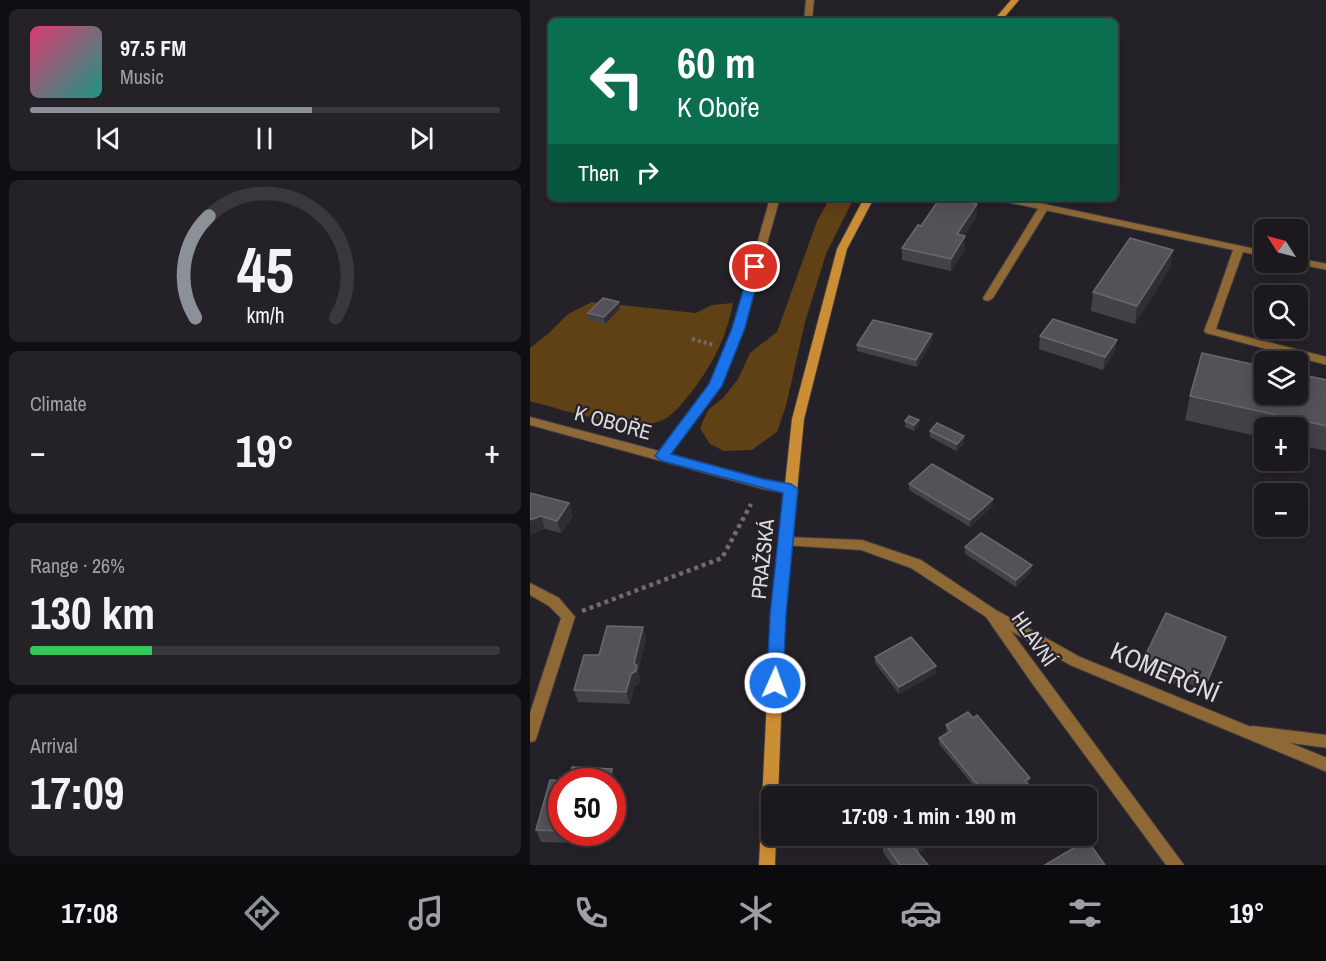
<!DOCTYPE html>
<html lang="en">
<head>
<meta charset="utf-8">
<style>
  :root { --surface:#1c191e; --page:#252227; --text:#f1f3f6; --muted:#a0a0a4; --line:#3a383c; --accent:#8c9099 }
  body { margin:0; font-family:"Archivo Narrow",sans-serif; background:var(--page); color:var(--text); height:100vh; display:flex; flex-direction:column; font-size:22px; white-space:nowrap }
  * { box-sizing:border-box; margin:0 }
  p { font-size:20px; color:var(--muted) }
  .icon { flex:none; width:33px; height:33px; fill:none; stroke:currentColor; stroke-width:2; stroke-linecap:round; stroke-linejoin:round }
  .map { position:relative; flex:1; overflow:hidden }
  .side { display:flex; flex-direction:column; gap:9px; padding:9px; background:#0f0e10; width:530px }
  .side>* { flex:none }
  .guide { position:absolute; left:18px; top:18px; width:570px; height:183px; border-radius:9px; box-shadow:0 3px 15px #0003,0 0 0 2px var(--line); background:#0b6e4f; color:#fff; overflow:hidden }
  .needle { width:39px; rotate:306deg }
  .controls { position:absolute; left:724px; top:219px; display:grid; gap:12px }
  .controls a { display:grid; place-items:center; width:54px; height:54px; border-radius:9px; background:var(--surface); box-shadow:0 3px 15px #0003,0 0 0 2px var(--line); font-size:30px }
  .speed { position:absolute; left:18px; top:768px; display:flex; gap:12px; font-size:30px; font-weight:700; text-align:center }
  .speed>* { display:grid; place-content:center; width:78px; height:78px; border-radius:50%; background:var(--surface); box-shadow:0 3px 15px #0003,0 0 0 2px var(--line); line-height:1 }
  .speed .limit { border:9px solid #d22; background:#fff; color:#111 }
  .pin { position:absolute; display:grid; place-items:center; width:51px; height:51px; color:#fff; margin:-26px; border:3px solid #fff; border-radius:50%; box-shadow:0 2px 6px #0007 }
  .me { position:absolute; width:66px; margin:-33px; rotate:2deg; stroke-linejoin:round; filter:drop-shadow(0 0 4px #0008) }
  .turn { display:flex; align-items:center; gap:21px; height:126px; padding:0 30px; font-size:27px }
  .turn .icon { width:78px; height:78px; stroke-width:2.5 }
  .turn b { display:block; font-size:42px; line-height:51px }
  .then { display:flex; align-items:center; height:57px; padding:0 30px; background:#0003; gap:12px; font-size:22px }
  .big { font-size:45px; font-weight:800; line-height:1.1 }
  .side .card { flex:1; display:flex; flex-direction:column; justify-content:center; gap:9px; min-width:0; padding:0 21px; border-radius:9px; background:var(--page) }
  .side .dial { align-items:center; gap:0 }
  .dial svg { height:156px; overflow:visible; fill:none; stroke:var(--line); stroke-width:7; stroke-linecap:round; text-anchor:middle }
  .dial text { fill:var(--text); stroke:none }
  .song { display:flex; align-items:center; gap:18px }
  .cover { width:72px; height:72px; border-radius:9px; background:linear-gradient(135deg,hsl(340 70% 55%),hsl(170 70% 35%)) }
  .played { height:6px; border-radius:3px; background:linear-gradient(90deg,var(--accent) 60%,var(--line) 60%) }
  .keys { display:flex; justify-content:space-around; direction:ltr }
  .heat { display:flex; justify-content:space-between; align-items:center; font-size:33px; direction:ltr }
  .charge { height:9px; border-radius:4px; background:linear-gradient(90deg,#34c759 26%,var(--line) 0) }
  .trip { position:absolute; left:231px; top:786px; width:336px; height:60px; border-radius:9px; background:var(--surface); box-shadow:0 3px 15px #0003,0 0 0 2px var(--line); font-weight:800; line-height:60px; text-align:center }
  .tabs { display:flex; height:96px; justify-content:space-around; align-items:center; background:#0b0a0c; color:var(--muted) }
  .tabs .icon { width:42px; height:42px }
  .tabs .current { color:var(--accent) }
  .tabs b { font-size:27px; color:var(--text) }
  main { display:flex; flex:1; min-height:0 }
  .map>svg:first-child { display:block }
  .green { fill:#604115 }
  .lines { fill:none; stroke-linecap:round; stroke-linejoin:round }
  .lane-casing { stroke:#3f3b42; stroke-width:2 }
  .street-casing { stroke:#3f3b42; stroke-width:2 }
  .secondary-casing { stroke:#3f3b42; stroke-width:2 }
  .path-far1 { stroke:#6f6b71; stroke-width:4; stroke-dasharray:3 3; stroke-linecap:butt }
  .path { stroke:#6f6b71; stroke-width:4.5; stroke-dasharray:4 4; stroke-linecap:butt }
  .lane { fill:#8e6835; fill-rule:evenodd }
  .street { fill:#8e6835; fill-rule:evenodd }
  .secondary { fill:#cc8e35; fill-rule:evenodd }
  .wall { fill:#454148 }
  .shaded-wall { fill:#312d35 }
  .building { fill:#555159; stroke:#6a676e; stroke-width:1.5 }
  .route { fill:#1a73e8; stroke:#114b97; stroke-width:1.5 }
  .labels { text-anchor:middle; stroke-width:4.5; stroke-linejoin:round; paint-order:stroke }
  .street-label { font-size:21px; fill:#dedbe0; stroke:#252128 }
  .near-street-label { font-size:26px; fill:#dedbe0; stroke:#252128 }
</style>
</head>
<body>
<main>
<section class="side">
<div class="card">
<div class="song"><i class="cover"></i><div><b>97.5 FM</b><p>Music</p></div></div>
<div class="played"></div>
<div class="keys"><svg class="icon" aria-label="previous" viewBox="0 0 24 24"><path d="M18 5L8 12l10 7zM5 5v14"/></svg><svg class="icon" aria-label="pause" viewBox="0 0 24 24"><path d="M8 5v14M16 5v14"/></svg><svg class="icon" aria-label="next" viewBox="0 0 24 24"><path d="M6 5l10 7-10 7zM19 5v14"/></svg></div>
</div>
<div class="card dial"><svg viewBox="0 0 100 80">
<path d="M14 69A42 42 0 1 1 86 69"/>
<path d="M14 69A42 42 0 0 1 21 17" stroke="#8c9099"/>
<text x="50" y="56" font-size="32" font-weight="700">45</text>
<text x="50" y="72" font-size="11">km/h</text>
</svg></div>
<div class="card"><p>Climate</p>
<div class="heat"><a>−</a><b class="big">19°</b><a>+</a></div>
</div>
<div class="card"><p>Range · 26%</p><b class="big">130 km</b><div class="charge"></div></div>
<div class="card"><p>Arrival</p><b class="big">17:09</b></div>
</section>
<div class="map">
<svg width="797" height="865" viewBox="0 0 797 865">
  <rect width="100%" height="100%" fill="#252128"/>
  <g class="green">
    <path d="M300,198h24l-28,56 -21,68 -19,84 -9,26 -25,18 -28,1 -14,-7 -10,-16 8,-18 16,-13 14,-18 12,-26 27,-21 40,-111z"/>
    <path d="M62,302l104,11 16,-8 21,-2c-6,32 -18,57 -37,83 -8,10 -17,23 -28,31 -27,20 -107,-8 -138,-16v-53l18,-14 20,-20z"/>
  </g>
  <g class="lines">
    <g class="lane-casing">
      <g id="lane">
        <path d="M514,204l5,3 -56,91 -5,3 -4,-1 -1,-2 56,-91z"/>
        <path d="M690,299l5,3 -9,27 111,28v8l-121,-32 -2,-2 11,-29z"/>
        <path d="M723,726l74,9v13l-74,-10 -5,-1 -2,-5 2,-5z"/>
      </g>
    </g>
    <g class="street-casing">
      <g id="street">
        <path d="M276,0h8l-2,21h-8z"/>
        <path d="M240,198h10l-37,130 -22,58 -51,68 93,25 28,5 4,2 2,3 -2,3 -4,2 -28,-5 -233,-64v-8l129,34 51,-66 23,-57z"/>
        <path d="M467,198h19l249,53v6l-22,-5 -18,50 -5,3 -5,-3 18,-52 -231,-49z"/>
        <path d="M768,258l29,6v6l-33,-7 4,-1z"/>
        <path d="M257,537l75,3 59,20 75,50 84,47 247,101v14l-257,-107 -59,-34 173,234h-18l-132,-179 -48,-69 -75,-49 -50,-18 -79,-5 -2,-3 2,-3z"/>
        <path d="M0,583l29,15 16,19 -38,119 -2,5 -5,1v-29l31,-95 -12,-12 -19,-11z"/>
      </g>
    </g>
    <g class="secondary-casing">
      <g id="secondary">
        <path d="M481,0h8l-18,21h-8z"/>
        <path d="M334,198h10l-27,51 -43,170 -19,196 -7,181h-6v40h4l-1,29h-16l12,-250 21,-196 45,-170z"/>
      </g>
    </g>
    <path class="path-far1" d="M162,339l22,6"/>
    <path class="path" d="M52,611l140,-53 29,-54"/>
    <use href="#lane" class="lane"/>
    <use href="#street" class="street"/>
    <use href="#secondary" class="secondary"/>
  </g>
  <g class="wall">
    <path d="M447,204v12l-13,20 1,13 -14,22 -49,-11v-12l19,-22z"/>
    <path d="M643,250l-3,18 -35,56 -44,-13 2,-19z"/>
    <path d="M90,309l-15,15 -15,-4 -2,-7z"/>
    <path d="M510,336l75,16 -12,18 -64,-21z"/>
    <path d="M402,341l-15,26 -60,-16v-6z"/>
    <path d="M797,380v71l-29,-6v-17h-33v10l-80,-18 5,-24z"/>
    <path d="M375,421l14,5 -5,5 -9,-4z"/>
    <path d="M400,431l34,12 -8,8 -26,-14z"/>
    <path d="M379,484l84,22 -23,21 -61,-37z"/>
    <path d="M0,493l39,10 4,13 -12,17 -16,-4 -11,4z"/>
    <path d="M435,547l67,18 -1,7 -15,15 -51,-33z"/>
    <path d="M113,627l3,12 -8,32 2,7 -1,6 -5,3 -4,17 -52,-2 -4,-12 25,-35z"/>
    <path d="M696,637l-1,7 -21,46 -17,-7 -3,4 -27,-11 1,-5 -16,-6 2,-7z"/>
    <path d="M345,657l61,16 -37,21 -24,-31z"/>
    <path d="M416,725l84,53 -1,7 2,2 -1,6 -5,3h-43l-43,-52v-6l8,-5 -1,-1z"/>
    <path d="M42,767l40,2 4,12 -2,7 2,7 -4,14v-27h-50v50h24l-2,11 -43,-1 -5,-12 14,-50 19,1z"/>
    <path d="M375,836h26l1,7 -13,10z"/>
    <path d="M352,840l46,25h-36l-9,-13z"/>
  </g>
  <g class="shaded-wall">
    <path d="M447,204v12l-20,31v-13z"/>
    <path d="M435,236v13l-14,22v-12z"/>
    <path d="M643,250l-3,18 -35,56 2,-18z"/>
    <path d="M89,302l1,7 -15,15 -1,-7z"/>
    <path d="M402,334v7l-15,26 -1,-7z"/>
    <path d="M587,340l-2,12 -12,18 2,-13z"/>
    <path d="M389,420v6l-5,5v-6z"/>
    <path d="M434,436v7l-8,8 1,-7z"/>
    <path d="M463,499v7l-23,21v-7z"/>
    <path d="M39,503l4,13 -12,17 -4,-12z"/>
    <path d="M11,516l4,13 -11,4 -4,4v-17z"/>
    <path d="M502,565l-1,7 -15,15v-7z"/>
    <path d="M113,627l3,12 -8,32 2,7 -1,6 -5,3 -4,17 -4,-12z"/>
    <path d="M696,637l-1,7 -21,46 2,-6z"/>
    <path d="M406,666v7l-37,21v-7z"/>
    <path d="M82,769l4,12 -2,7 2,7 -4,14v-27h-4z"/>
    <path d="M500,778v6l-5,3v-6z"/>
    <path d="M501,787l-1,6 -5,3h-9z"/>
    <path d="M50,832h6l-2,11z"/>
    <path d="M402,837v6l-13,10v-6z"/>
  </g>
  <g class="building">
    <path d="M410,198h12l25,6 -20,30 8,2 -14,23 -49,-11 16,-23 3,1z"/>
    <path d="M600,238l43,12 -36,56 -44,-14z"/>
    <path d="M73,298l16,4 -15,15 -16,-4z"/>
    <path d="M523,319l64,21 -12,17 -65,-21z"/>
    <path d="M343,320l59,14 -16,26 -59,-15z"/>
    <path d="M672,353l63,14v27h33v-20l29,6v46l-137,-30z"/>
    <path d="M379,416l10,4 -5,5 -9,-4z"/>
    <path d="M407,423l27,13 -7,8 -27,-13z"/>
    <path d="M402,464l61,35 -23,21 -61,-36z"/>
    <path d="M0,493l39,10 -12,18 -16,-5 -11,4z"/>
    <path d="M451,533l51,32 -16,15 -51,-33z"/>
    <path d="M636,613l60,24 -20,47 -18,-7 -2,4 -28,-11 3,-5 -17,-7z"/>
    <path d="M77,626l36,1 -9,36 3,3 -1,5 -5,3 -5,18 -52,-2 10,-35h15z"/>
    <path d="M381,637l25,29 -37,21 -24,-30z"/>
    <path d="M438,712l5,6 4,-3 53,63 -5,3 6,6 -15,9h-11l-1,-1 -2,1h-15l-48,-58 12,-7 -5,-6z"/>
    <path d="M42,767l40,2 -4,13h-46v49l-26,-1 14,-50 19,1z"/>
    <path d="M359,836h15l24,29h-28l-18,-25z"/>
    <path d="M379,836h22l1,1 -13,10z"/>
    <path d="M557,840l18,25h-60z"/>
  </g>
  <path class="route" d="M225,264l6,3 -16,61 -23,58 -51,68 92,25 28,5 7,5 -12,126 -3,68 -2,5 -6,2 -6,-2 -2,-5 3,-68 13,-122 -121,-32 -7,-5 54,-72 23,-56 18,-61z"/>
  <g class="labels">
    <g class="street-label">
      <text transform="translate(83 423) rotate(15)" y="7">K OBOŘE</text>
      <text transform="translate(233 559) rotate(-84)" y="7">PRAŽSKÁ</text>
      <text transform="translate(504 639) rotate(55)" y="7">HLAVNÍ</text>
    </g>
    <g class="near-street-label">
      <text transform="translate(635 672) rotate(23)" y="9">KOMERČNÍ</text>
    </g>
  </g>
</svg>
<div class="controls">
<a><svg class="needle" viewBox="-14 -14 28 28"><path d="M0-13l5 13h-10z" fill="#e53935"/><path d="M0 13l5-13h-10z" fill="#a0a0a4"/></svg></a>
<a><svg class="icon" aria-label="search" viewBox="0 0 24 24"><circle cx="10" cy="10" r="6"/><path d="M15 15l6 6"/></svg></a>
<a><svg class="icon" aria-label="layers" viewBox="0 0 24 24"><path d="M12 4l9 5-9 5-9-5zM3 14l9 5 9-5"/></svg></a>
<a>+</a>
<a>−</a>
</div>
<div class="speed"><div class="limit">50</div></div>
<div class="pin" style="left:225px;top:267px;background:#d93025"><svg class="icon" aria-label="arrive" viewBox="0 0 24 24"><path d="M6 21V4h12l-3 4 3 4H6"/></svg></div>
<svg class="me" style="left:245px;top:683px" viewBox="-20 -20 40 40"><circle r="17" fill="#1a73e8" stroke="#fff" stroke-width="3"/><path d="M0-11L8 9 0 5-8 9z" fill="#fff"/></svg>
<div class="trip">17:09 · 1 min · 190 m</div>
<div class="guide">
<div class="turn"><svg class="icon" aria-label="left" viewBox="0 0 24 24"><path d="M17 20v-9H6M10 6l-5 5 5 5"/></svg><div><b>60 m</b>K Oboře</div></div>
<div class="then">Then<svg class="icon" aria-label="right" viewBox="0 0 24 24"><path d="M7 20v-9h11M14 6l5 5-5 5"/></svg></div>
</div>
</div>
</main>
<nav class="tabs">
<b>17:08</b>
<svg class="icon current" aria-label="directions" viewBox="0 0 24 24"><path d="M12 3l9 9-9 9-9-9zM9 14v-3h6M13 9l2 2-2 2"/></svg>
<svg class="icon" aria-label="music" viewBox="0 0 24 24"><path d="M9 18V5l10-2v13"/><circle cx="6" cy="18" r="3"/><circle cx="16" cy="16" r="3"/></svg>
<svg class="icon" aria-label="phone" viewBox="0 0 24 24"><path d="M5 4h4l2 5-3 2q2 4 5 5l2-3 5 2v4C11 20 4 13 5 4z"/></svg>
<svg class="icon" aria-label="climate" viewBox="0 0 24 24"><path d="M12 3v18M4 7l16 10M4 17L20 7"/></svg>
<svg class="icon" aria-label="car" viewBox="0 0 24 24"><path d="M5 17H2v-5l4-1 3-4h7l3 4 3 1v5h-3M9 17h6M6 11h13"/><circle cx="7" cy="17" r="2"/><circle cx="17" cy="17" r="2"/></svg>
<svg class="icon" aria-label="filters" viewBox="0 0 24 24"><path d="M4 7h16M4 17h16"/><circle cx="9" cy="7" r="2"/><circle cx="15" cy="17" r="2"/></svg>
<b>19°</b>
</nav>
</body>
</html>
